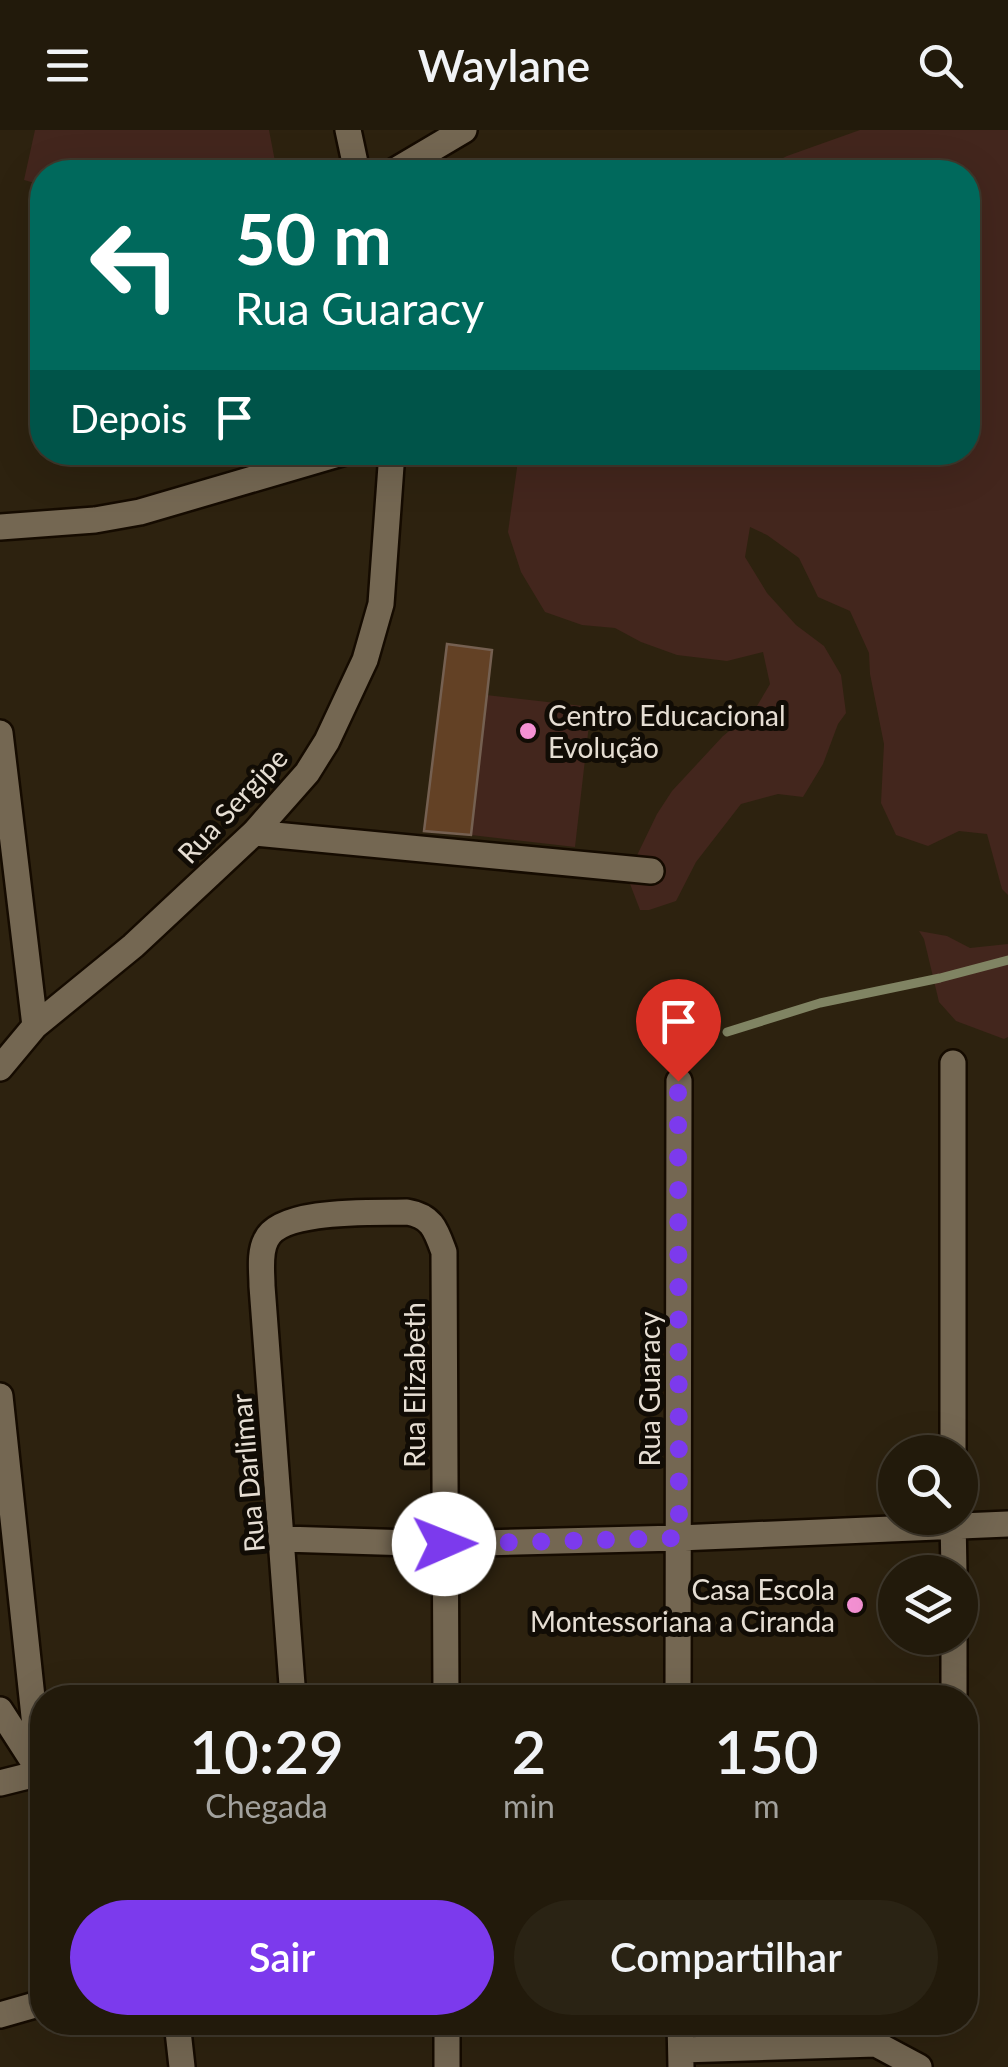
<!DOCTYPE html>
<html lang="pt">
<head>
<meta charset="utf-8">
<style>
  body { margin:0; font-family:Lato,sans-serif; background:#2a2314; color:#f1f3f6; height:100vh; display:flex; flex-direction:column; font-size:38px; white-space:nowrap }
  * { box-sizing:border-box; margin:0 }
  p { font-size:32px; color:#a2a19d }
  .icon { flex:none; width:55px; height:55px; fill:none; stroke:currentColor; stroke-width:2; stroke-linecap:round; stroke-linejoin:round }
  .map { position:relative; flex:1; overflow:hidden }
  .panel { position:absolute; left:30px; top:1555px; width:948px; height:350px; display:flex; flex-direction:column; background:#221a0b; border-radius:40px; box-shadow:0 10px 40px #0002,0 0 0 2px #3f382c }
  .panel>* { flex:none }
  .top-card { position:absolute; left:30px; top:30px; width:950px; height:305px; border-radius:40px; box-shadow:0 10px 40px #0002,0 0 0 2px #3f382c; background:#00695c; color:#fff; overflow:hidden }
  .controls { position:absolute; left:878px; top:1305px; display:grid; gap:20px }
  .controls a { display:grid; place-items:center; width:100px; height:100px; border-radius:50%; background:#221a0b; box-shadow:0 10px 40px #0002,0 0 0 2px #3f382c; font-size:50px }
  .pin { position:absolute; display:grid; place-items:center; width:85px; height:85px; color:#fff; margin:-102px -42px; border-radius:50% 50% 50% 0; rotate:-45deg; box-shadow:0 0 10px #0007 }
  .pin .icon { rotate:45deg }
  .me { position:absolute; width:110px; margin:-55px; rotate:89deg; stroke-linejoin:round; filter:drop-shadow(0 0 8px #0008) }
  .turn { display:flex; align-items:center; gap:35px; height:210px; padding:0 40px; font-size:45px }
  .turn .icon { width:130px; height:130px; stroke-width:2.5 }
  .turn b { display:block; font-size:70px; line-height:85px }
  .then { display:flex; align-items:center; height:95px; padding:0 40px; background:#0003; gap:20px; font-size:38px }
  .eta { display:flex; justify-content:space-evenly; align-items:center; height:170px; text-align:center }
  .eta b { font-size:60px; font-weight:600; line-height:70px }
  .button { display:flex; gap:20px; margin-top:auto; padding:20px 40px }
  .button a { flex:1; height:115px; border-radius:60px; background:#7c3aed; color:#fff; font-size:40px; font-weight:600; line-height:115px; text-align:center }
  .button a+a { background:#2a2314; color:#f1f3f6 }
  header { display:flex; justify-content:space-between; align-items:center; height:130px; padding:0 40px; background:#221a0b; font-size:45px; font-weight:600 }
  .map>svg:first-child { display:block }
</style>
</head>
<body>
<header><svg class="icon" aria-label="menu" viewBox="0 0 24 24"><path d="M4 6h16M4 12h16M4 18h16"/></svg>Waylane<svg class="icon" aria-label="search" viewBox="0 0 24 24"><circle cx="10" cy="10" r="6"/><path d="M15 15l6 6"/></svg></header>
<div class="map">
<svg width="1008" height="1937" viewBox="0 0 1008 1937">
  <rect width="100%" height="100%" fill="#2d220f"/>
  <path fill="#43261d" d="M35,0H269L277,42H42V55L24,50Z
    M860,0H1008V765L1002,759L987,704L959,701L928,716L896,705L881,673L884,614L870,544L869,523L850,481L818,467L799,428L767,405L750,397L745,427L767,463L796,495L824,516L841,545L846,583L838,594L823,634L803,667L778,664L741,674L696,732L676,771L649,780H640L627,746L657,684L672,661L723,606L754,581L770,554L763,522L727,531L677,525L641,512L615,498L582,495L545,482L521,442L508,402L517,338L514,323L968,322V42H755L787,26Z
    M486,565L591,577L575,717L471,705Z
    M919,801L947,806L970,818L1008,814V907L1004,909L956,891L939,872L924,809Z"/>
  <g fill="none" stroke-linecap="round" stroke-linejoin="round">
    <path stroke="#808463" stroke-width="9" d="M727,902L820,873L940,848L1008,830"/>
  </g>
  <path fill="#634125" stroke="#756051" stroke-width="2.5" d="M447,514L492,520L471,705L424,701Z"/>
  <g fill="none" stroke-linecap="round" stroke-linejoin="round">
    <defs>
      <path id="street" d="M348,0L357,42
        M393,42L464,0
        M0,397L95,390L140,382L345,322
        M0,603L35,896
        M254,703L651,741
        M953,933V1322
        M0,938L35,896L133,816L254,703L307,643L327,611L365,530L381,474L392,322
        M0,1266L40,1643
        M953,1388L954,1442
        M283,1409L444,1414L679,1408L1008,1394
        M954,1508V1568
        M293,1568L262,1156C262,1142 259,1123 266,1110C280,1078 375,1083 407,1082C432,1086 436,1100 444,1122L446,1568
        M678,1568L679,951
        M0,1580L38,1639
        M0,1653L40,1643
        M0,1885L42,1873
        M177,1892L182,1937
        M680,1892L681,1937
        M681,1920L876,1914L919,1937
        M447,1937V1892"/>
    </defs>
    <use href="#street" stroke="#150b00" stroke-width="30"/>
    <use href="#street" stroke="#746752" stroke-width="25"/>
  </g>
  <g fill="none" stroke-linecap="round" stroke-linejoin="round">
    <path stroke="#7c3aed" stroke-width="18" stroke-dasharray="0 32.4" d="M444,1414L679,1408L678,951"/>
  </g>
  <g fill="#f491d3" stroke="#110c05" stroke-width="4">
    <circle cx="528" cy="601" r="10"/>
    <circle cx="855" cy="1475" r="10"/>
  </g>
  <g text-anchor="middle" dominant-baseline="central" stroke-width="10" stroke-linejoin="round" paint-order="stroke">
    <g font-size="28" fill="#e6ded3" stroke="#110c05" text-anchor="start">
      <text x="548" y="585">Centro Educacional<tspan x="548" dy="32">Evolução</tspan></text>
      <text x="835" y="1459" text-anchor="end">Casa Escola<tspan x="835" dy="32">Montessoriana a Ciranda</tspan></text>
    </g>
    <g font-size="28" fill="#e6ded3" stroke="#110c05">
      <text transform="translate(232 675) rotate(-47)">Rua Sergipe</text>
      <text transform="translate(414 1255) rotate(-90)">Rua Elizabeth</text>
      <text transform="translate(649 1259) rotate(-90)">Rua Guaracy</text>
      <text transform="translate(247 1343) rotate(-95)">Rua Darlimar</text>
    </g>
  </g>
</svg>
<div class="controls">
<a><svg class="icon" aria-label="search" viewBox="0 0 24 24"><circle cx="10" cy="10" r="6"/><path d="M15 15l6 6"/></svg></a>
<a><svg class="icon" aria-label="layers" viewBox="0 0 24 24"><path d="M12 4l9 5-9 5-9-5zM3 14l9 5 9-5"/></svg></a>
</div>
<div class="pin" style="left:678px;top:951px;background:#d93025"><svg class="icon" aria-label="arrive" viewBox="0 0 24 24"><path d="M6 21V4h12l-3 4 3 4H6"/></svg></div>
<svg class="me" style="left:444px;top:1414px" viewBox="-20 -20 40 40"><circle r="19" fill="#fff"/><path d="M0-13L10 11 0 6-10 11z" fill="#7c3aed"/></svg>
<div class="top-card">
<div class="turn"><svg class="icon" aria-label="left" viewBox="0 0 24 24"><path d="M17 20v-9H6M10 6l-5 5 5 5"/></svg><div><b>50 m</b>Rua Guaracy</div></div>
<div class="then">Depois<svg class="icon" aria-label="arrive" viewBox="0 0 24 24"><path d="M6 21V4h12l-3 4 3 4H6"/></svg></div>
</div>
<section class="panel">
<div class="eta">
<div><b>10:29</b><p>Chegada</p></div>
<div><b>2</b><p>min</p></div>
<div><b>150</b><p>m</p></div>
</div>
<div class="button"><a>Sair</a><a>Compartilhar</a></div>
</section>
</div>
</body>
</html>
